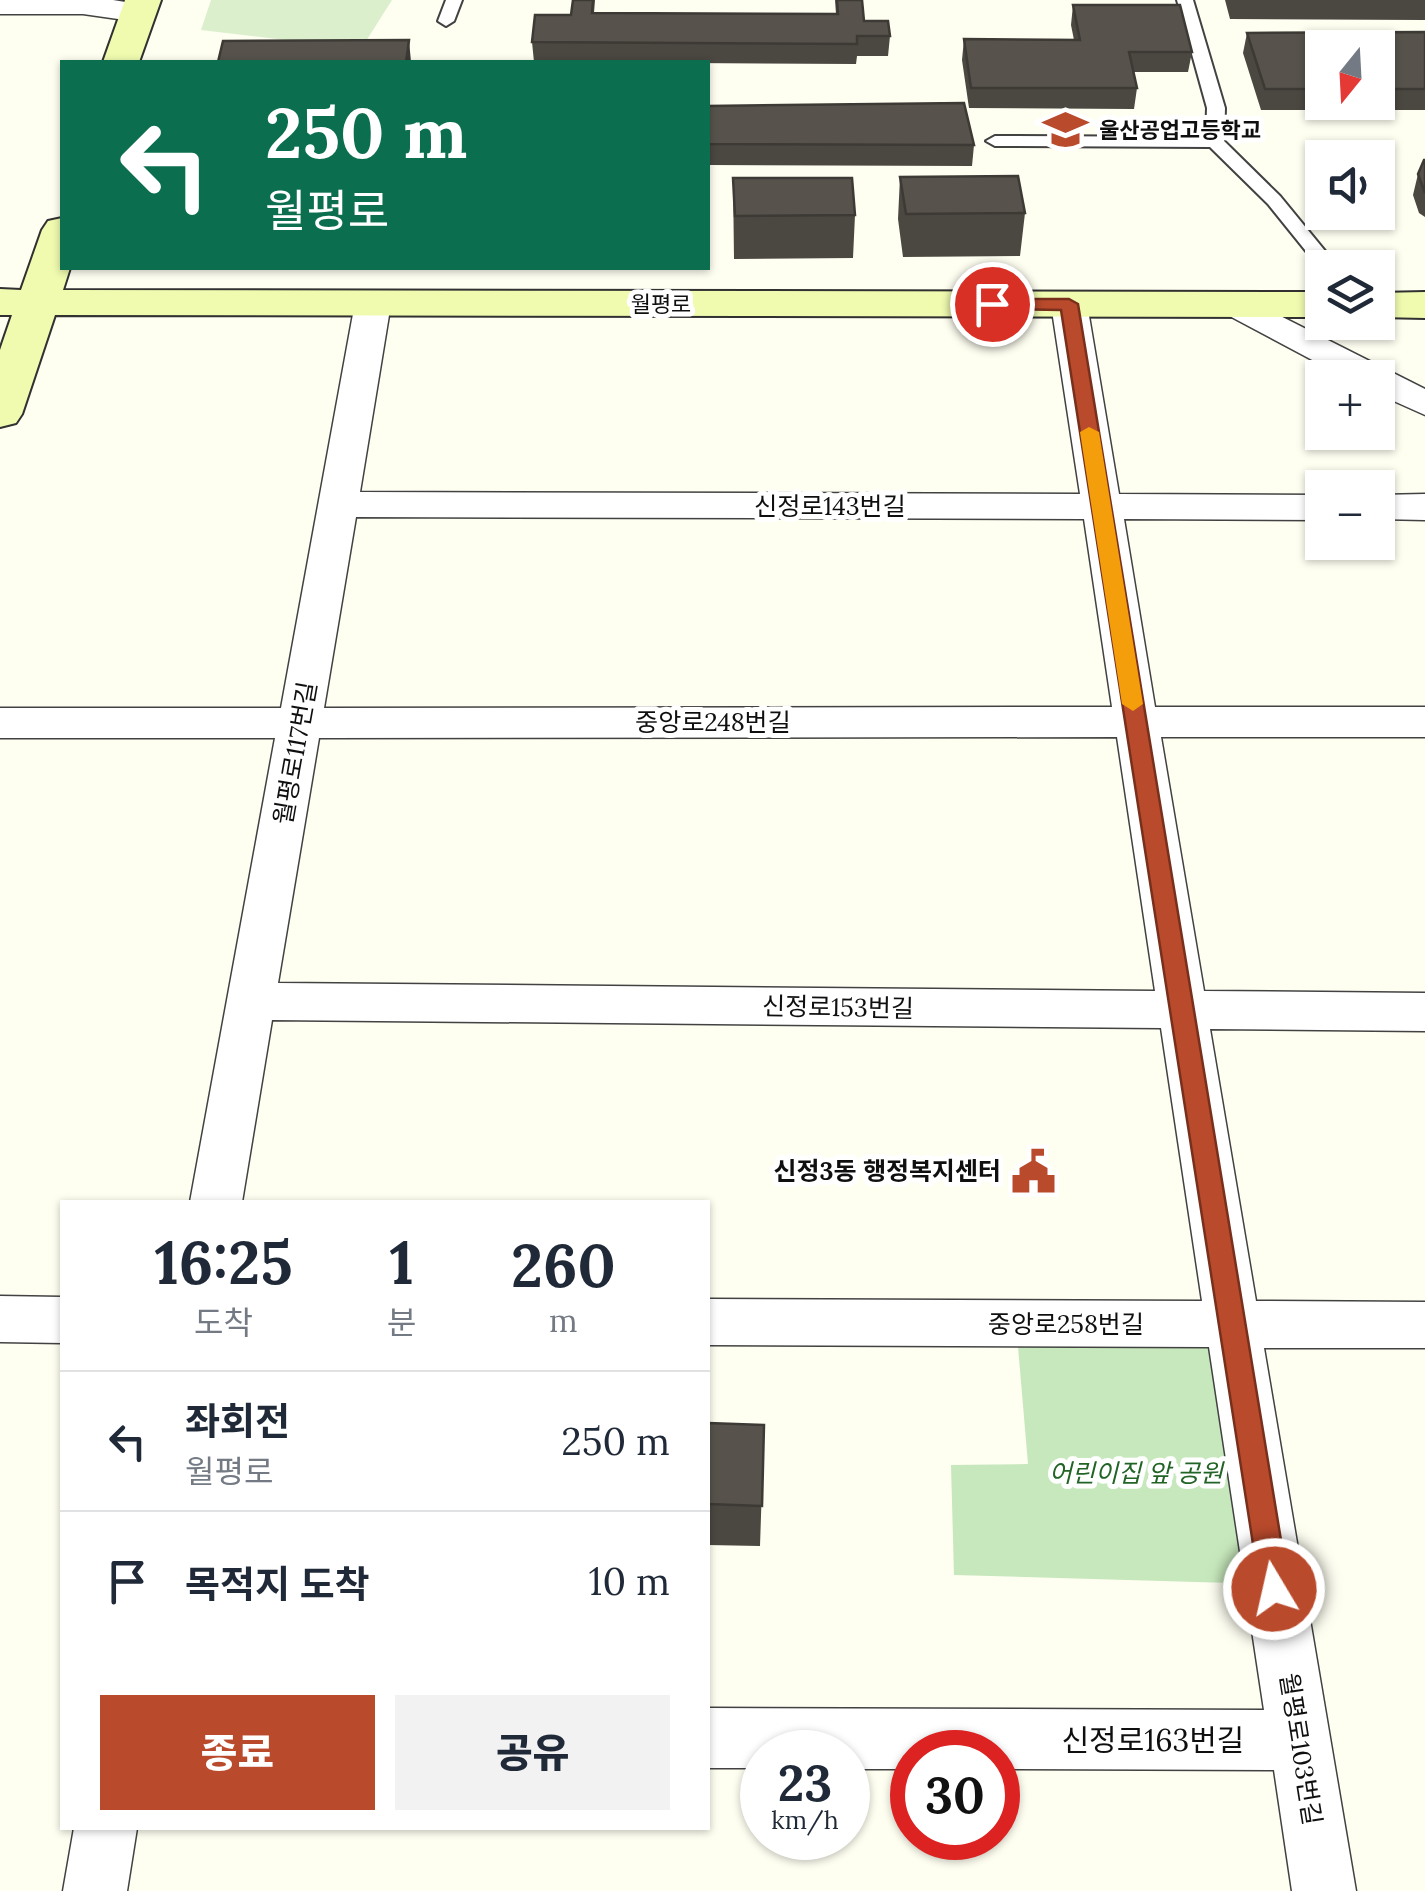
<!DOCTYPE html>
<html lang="ko">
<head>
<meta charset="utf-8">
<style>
  body { margin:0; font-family:Lora,"Noto Sans KR",serif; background:#f2f2f3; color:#1f2937; height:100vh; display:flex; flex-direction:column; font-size:38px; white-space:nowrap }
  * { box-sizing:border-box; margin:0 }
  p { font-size:32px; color:#747a83 }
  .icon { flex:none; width:55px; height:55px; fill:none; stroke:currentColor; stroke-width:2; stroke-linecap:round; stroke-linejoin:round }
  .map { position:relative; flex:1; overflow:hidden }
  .drawer { position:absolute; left:60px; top:1200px; width:650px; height:630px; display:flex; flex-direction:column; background:#fff; border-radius:0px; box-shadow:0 2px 8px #0004 }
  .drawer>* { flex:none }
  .top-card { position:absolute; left:60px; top:60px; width:650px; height:210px; border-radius:0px; box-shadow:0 2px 8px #0004; background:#0b6e4f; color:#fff; overflow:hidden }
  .needle { width:65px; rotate:198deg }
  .fabs { position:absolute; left:1305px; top:30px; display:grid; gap:20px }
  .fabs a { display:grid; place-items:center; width:90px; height:90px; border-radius:0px; background:#fff; box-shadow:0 2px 8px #0004; font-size:50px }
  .speed { position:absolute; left:740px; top:1730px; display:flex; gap:20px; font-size:50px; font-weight:700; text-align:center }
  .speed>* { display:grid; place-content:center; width:130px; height:130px; border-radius:50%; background:#fff; box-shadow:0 2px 8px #0004; line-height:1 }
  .speed small { font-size:25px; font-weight:400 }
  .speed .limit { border:15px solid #d22; background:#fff; color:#111 }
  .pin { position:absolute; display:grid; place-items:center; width:85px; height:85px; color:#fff; margin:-42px; border:5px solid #fff; border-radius:50%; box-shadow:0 2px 10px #0007 }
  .me { position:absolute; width:110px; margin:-55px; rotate:351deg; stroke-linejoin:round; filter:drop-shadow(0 0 8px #0008) }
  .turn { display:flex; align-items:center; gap:35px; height:210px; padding:0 40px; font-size:45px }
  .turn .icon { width:130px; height:130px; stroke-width:2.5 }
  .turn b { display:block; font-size:70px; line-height:85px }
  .eta { display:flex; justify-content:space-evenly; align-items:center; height:170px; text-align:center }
  .eta b { font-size:60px; font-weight:800; line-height:70px }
  .button { display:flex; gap:20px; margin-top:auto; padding:20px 40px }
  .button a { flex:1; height:115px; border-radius:0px; background:#b94a2c; color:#fff; font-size:40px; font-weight:800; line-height:115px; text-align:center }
  .button a+a { background:#f2f2f3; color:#1f2937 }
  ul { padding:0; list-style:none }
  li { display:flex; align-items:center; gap:30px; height:140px; padding:0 40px; border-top:2px solid #e0e1e3 }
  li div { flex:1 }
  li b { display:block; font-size:38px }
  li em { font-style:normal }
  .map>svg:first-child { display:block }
</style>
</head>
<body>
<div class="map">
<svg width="1425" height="1891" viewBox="0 0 1425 1891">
  <rect width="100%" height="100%" fill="#fefef1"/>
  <path fill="#c7e8bc" d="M1017,1335H1223L1265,1584L954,1575L951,1465L1028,1464Z"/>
  <path fill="#dbefcd" d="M211,0H392L361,49L201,30Z"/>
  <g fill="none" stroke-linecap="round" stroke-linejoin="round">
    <defs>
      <path id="service" d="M446,0H462L454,21L446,26L438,21Z
        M1177,0H1193L1225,108L1224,141L1280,196L1339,268H1322V271L1268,204L1210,147L995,146L986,141L995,136L1206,137L1207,108Z"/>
      <path id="minor" d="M0,0H113L150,6L154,13L150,20L139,22L83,14H0Z
        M373,292L386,295L391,303L360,492L1080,494L1051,304L1056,296L1069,293L1082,296L1087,304L1119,494L1322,495V520L1124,519L1155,707H1425V737H1161L1204,991L1425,993V1031L1210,1029L1256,1301L1425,1302V1348H1264L1356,1891H1292L1274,1770L998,1769V1752H912V1769H848V1752H762V1768H708V1708L1264,1710L1209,1347L708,1345V1299L1202,1301L1161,1028L272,1020L242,1202H190L275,738H0V708H281L355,303L360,295ZM356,517L1084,519L1112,707L324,708ZM1117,737L1155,991L278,983L319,738Z
        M1235,293L1425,389V415L1378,394V378H1346L1222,312L1217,304L1222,296Z
        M1425,494V520L1378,519V495Z
        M0,1296L62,1297V1343L0,1342Z
        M74,1828H137L127,1891H63Z"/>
      <path id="secondary" d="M125,0H161L139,62H103Z
        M62,218V268H70L63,290L1322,292V317L55,315L22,414L16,423L0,427V350L12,315H0V289L21,290L42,230L48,221Z
        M1425,292V318L1378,317V293Z"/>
    </defs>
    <use href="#service" stroke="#424242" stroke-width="4"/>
    <use href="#minor" stroke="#424242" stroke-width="3"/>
    <use href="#secondary" stroke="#313131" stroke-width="4"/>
    <use href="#service" fill="#fff" fill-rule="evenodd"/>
    <use href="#minor" fill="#fff" fill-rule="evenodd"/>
    <use href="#secondary" fill="#f0fbb0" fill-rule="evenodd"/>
  </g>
  <path fill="#4b4741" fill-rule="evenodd" d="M573,0H595L594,13L836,14L835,0H862L864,21L890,36L888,56H857L856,64L534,62L532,42L571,15Z
    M1225,0H1425V20L1230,19Z
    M1073,5L1192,52L1188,72H1134L1137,88L1134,109L969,108L962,60L964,39L1074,40L1071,25Z
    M1425,32V110H1261L1243,53L1247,33ZM1322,48H1378V102H1322Z
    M708,106L974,145L972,166L708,165Z
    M1425,160V217L1419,213L1413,195L1418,174Z
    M900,177L1025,213L1020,256L903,257L898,219Z
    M733,178L855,215L853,258L734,259Z
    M708,1423L764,1425L760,1546L708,1545Z"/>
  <path fill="#3d3a35" d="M409,40L411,62H406Z"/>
  <path fill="#57534c" stroke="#3d3a35" stroke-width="2.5" d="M573,0H593L592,13L838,14L837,0H862L864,21H888L890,36H857V44L532,42L535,15H571Z
    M1073,5H1180L1192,52H1129L1137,88H971L964,39L1080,40Z
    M1425,32V89H1378V48H1322V89H1265L1247,33Z
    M409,40L406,62H201H218L223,41Z
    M964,103L974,145L708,144V106Z
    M1424,160H1425V193L1418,174Z
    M1018,176L1025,213L906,214L900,177Z
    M733,178H852L855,215L735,216Z
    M708,1423L764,1425L762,1506L708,1504Z"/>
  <path fill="#b94a2c" stroke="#78301d" stroke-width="2.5" d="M1069,299L1078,304L1289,1589L1284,1598L1274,1602L1265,1598L1260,1589L1061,310L992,309L983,304L992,299Z"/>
  <path fill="#f59e0b" d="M1089,427L1099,432L1143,704L1133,711L1122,704L1080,432Z"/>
  <defs>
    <symbol id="school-bare" viewBox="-9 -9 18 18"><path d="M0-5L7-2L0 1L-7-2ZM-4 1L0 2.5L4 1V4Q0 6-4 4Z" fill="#b94a2c" stroke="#fff" stroke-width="2.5" paint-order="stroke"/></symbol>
    <symbol id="civic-bare" viewBox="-9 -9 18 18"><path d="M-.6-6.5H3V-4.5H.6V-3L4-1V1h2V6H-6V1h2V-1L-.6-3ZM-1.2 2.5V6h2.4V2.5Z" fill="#b94a2c" stroke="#fff" stroke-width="2.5" paint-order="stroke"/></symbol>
  </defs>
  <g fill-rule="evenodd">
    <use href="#school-bare" x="1034" y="98" width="63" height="63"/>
    <use href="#civic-bare" x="1002" y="1140" width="63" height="63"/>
  </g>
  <g text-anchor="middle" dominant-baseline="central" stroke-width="10" stroke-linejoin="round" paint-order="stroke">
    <g font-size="22" font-weight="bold" fill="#0f0f0f" stroke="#fff" text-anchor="start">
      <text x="1099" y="130">울산공업고등학교</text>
    </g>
    <g font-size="22" fill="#0f0f0f" stroke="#fff">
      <text x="661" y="304">월평로</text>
    </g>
    <g font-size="25" fill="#0f0f0f" stroke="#fff">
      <text x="830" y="506">신정로143번길</text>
      <text x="713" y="722">중앙로248번길</text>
      <text transform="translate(295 753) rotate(-80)">월평로117번길</text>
      <text transform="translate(838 1007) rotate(1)">신정로153번길</text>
      <text x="1066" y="1324">중앙로258번길</text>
      <text transform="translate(1301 1749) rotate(81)">월평로103번길</text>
    </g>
    <g font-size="25" font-weight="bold" fill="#0f0f0f" stroke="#fff" text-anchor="end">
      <text x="1001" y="1171">신정3동 행정복지센터</text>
    </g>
    <g font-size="25" font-style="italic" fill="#216425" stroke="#fff">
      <text x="1136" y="1473">어린이집 앞 공원</text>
    </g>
    <g font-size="30" fill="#0f0f0f" stroke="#fff">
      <text x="1153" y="1740">신정로163번길</text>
    </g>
  </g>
</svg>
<div class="fabs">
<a><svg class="needle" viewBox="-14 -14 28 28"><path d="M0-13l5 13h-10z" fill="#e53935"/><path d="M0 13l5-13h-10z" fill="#747a83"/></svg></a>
<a><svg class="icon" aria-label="sound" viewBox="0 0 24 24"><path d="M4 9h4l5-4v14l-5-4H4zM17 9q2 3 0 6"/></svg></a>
<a><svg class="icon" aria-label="layers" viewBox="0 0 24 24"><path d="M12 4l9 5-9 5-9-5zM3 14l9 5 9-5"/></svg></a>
<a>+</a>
<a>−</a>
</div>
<div class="speed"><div>23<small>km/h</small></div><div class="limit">30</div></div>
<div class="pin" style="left:992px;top:304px;background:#d93025"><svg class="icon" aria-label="arrive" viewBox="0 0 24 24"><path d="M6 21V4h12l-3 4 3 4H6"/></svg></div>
<svg class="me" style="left:1274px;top:1589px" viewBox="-20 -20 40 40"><circle r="17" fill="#b94a2c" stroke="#fff" stroke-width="3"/><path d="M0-11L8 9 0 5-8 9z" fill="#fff"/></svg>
<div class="top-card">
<div class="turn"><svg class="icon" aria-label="left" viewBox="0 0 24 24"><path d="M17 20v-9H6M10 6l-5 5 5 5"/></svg><div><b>250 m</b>월평로</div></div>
</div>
<section class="drawer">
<div class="eta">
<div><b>16:25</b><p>도착</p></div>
<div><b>1</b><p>분</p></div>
<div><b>260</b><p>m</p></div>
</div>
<ul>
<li><svg class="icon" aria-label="left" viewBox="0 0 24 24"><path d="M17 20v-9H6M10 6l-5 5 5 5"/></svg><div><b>좌회전</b><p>월평로</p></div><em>250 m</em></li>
<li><svg class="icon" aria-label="arrive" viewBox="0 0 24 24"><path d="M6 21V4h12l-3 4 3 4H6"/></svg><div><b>목적지 도착</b></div><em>10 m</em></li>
</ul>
<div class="button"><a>종료</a><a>공유</a></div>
</section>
</div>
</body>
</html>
